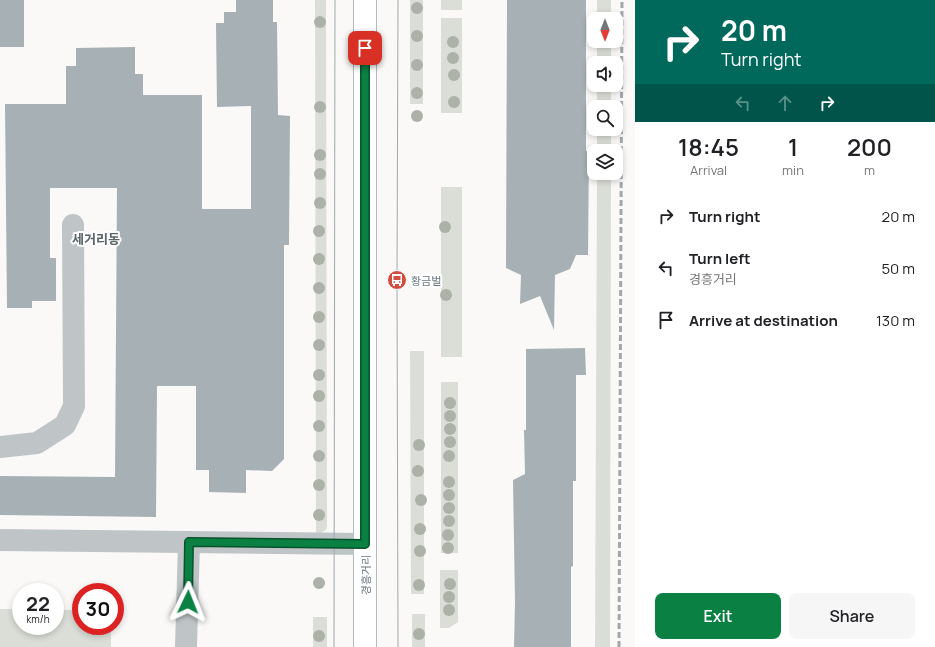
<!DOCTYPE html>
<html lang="en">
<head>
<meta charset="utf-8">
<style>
  body { margin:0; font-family:Manrope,"Noto Sans KR",sans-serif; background:#f6f6f6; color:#202124; height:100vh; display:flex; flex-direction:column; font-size:15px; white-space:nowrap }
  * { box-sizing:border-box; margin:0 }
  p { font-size:13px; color:#757577 }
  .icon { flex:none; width:22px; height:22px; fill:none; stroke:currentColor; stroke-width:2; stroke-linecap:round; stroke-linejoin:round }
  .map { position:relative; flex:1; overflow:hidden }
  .drawer { display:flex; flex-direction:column; background:#fff; width:300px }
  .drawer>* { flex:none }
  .top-card { background:#00695c; color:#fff; overflow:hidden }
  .needle { width:26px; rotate:180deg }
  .controls { position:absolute; left:587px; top:12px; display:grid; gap:8px }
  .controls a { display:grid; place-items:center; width:36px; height:36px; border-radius:8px; background:#fff; box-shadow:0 2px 6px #0003; font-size:20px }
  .speed { position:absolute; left:12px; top:583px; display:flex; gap:8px; font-size:20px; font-weight:700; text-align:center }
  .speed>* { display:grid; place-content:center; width:52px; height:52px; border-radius:50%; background:#fff; box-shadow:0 2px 6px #0003; line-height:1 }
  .speed small { font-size:10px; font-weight:400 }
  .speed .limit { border:6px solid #d22; background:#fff; color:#111 }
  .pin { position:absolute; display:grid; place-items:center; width:34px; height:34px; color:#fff; margin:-17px; border-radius:8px; box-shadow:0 2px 6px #0006 }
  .me { position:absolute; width:44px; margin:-22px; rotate:2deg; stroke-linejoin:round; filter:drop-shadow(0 0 3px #0008) }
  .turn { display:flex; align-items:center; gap:14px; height:84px; padding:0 20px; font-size:18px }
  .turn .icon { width:52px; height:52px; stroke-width:2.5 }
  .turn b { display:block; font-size:28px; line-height:34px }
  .lanes { display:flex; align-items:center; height:38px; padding:0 20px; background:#0003; justify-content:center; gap:20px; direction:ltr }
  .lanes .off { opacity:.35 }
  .eta { display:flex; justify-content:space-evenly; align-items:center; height:68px; text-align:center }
  .eta b { font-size:24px; font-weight:600; line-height:28px }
  .primary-button { display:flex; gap:8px; margin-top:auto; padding:8px 20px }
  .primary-button a { flex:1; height:46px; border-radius:8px; background:#0b8043; color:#fff; font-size:16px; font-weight:600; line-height:46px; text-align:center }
  .primary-button a+a { background:#f6f6f6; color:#202124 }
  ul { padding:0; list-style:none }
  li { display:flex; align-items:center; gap:12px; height:52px; padding:0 20px }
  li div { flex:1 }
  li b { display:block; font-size:15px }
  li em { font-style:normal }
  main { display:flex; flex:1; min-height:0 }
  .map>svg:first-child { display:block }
</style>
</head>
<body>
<main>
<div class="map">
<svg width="635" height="647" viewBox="0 0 635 647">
  <rect width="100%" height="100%" fill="#faf9f8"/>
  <path fill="#dbded7" d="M315,0H326L327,529L321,533L316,534Z
    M410,0H423V104H410Z
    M441,0H462V10H441Z
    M597,0H611V19H597Z
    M441,18H462V113H441Z
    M597,41H611V63H597Z
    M597,85H611V107H597Z
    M597,129H611V151H597Z
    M597,173H611L610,647H595Z
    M441,187H462V357H441Z
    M410,351H424V594H411Z
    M441,382H458V553H441Z
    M440,570H458V622L449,628H440Z
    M0,609H21V626H55V610H81V626H111V647H0Z
    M412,614H425V647H412Z
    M313,617H327V647H313Z"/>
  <path fill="#a7b0b4" d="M0,0H24V47H0Z
    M236,0H273V22H277L278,115L290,116L289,245H284V459L272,471L246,470V493L209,492V470H196V386H157L156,517L0,515V476L115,477L117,188H50V258H56V301H32V308H7L5,104H66V66H76V48L135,47V74H143V95H202V209H251V106L217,107L216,23H224V12H236Z
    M507,0H586V151H589L588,255H576L570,269L555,275L554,330L540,296L520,304L521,275L506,268Z
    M585,348L586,375H576V481H573V566L571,567V647H514L515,602L513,480L525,474L524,430H526V349Z"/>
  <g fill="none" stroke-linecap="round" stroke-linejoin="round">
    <defs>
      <path id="primary" d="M365,0V647"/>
    </defs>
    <use href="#primary" stroke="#b3b9bc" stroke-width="24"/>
    <path stroke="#bfc5c7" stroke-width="22" d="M0,447L37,443L65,425L74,406L73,225
      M186,647L189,542"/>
    <path stroke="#bfc5c7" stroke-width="22" d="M0,540L365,544"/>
    <use href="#primary" stroke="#fff" stroke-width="22"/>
    <path stroke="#a0a8ac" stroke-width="1" d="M334,647L335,0
      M398,647L397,280L398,0"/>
    <path stroke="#a0a8ac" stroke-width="3" stroke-dasharray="6 3" stroke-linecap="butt" d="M619,647L622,0"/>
  </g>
  <g fill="#acb2a8">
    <circle cx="417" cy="8" r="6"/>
    <circle cx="320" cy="22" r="6"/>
    <circle cx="417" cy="36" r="6"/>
    <circle cx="453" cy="42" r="6"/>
    <circle cx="453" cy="58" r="6"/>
    <circle cx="417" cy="65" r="6"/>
    <circle cx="454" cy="75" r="6"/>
    <circle cx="417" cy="93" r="6"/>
    <circle cx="454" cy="102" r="6"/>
    <circle cx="320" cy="107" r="6"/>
    <circle cx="417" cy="116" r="6"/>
    <circle cx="320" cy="155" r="6"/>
    <circle cx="320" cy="174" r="6"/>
    <circle cx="320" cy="203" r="6"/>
    <circle cx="445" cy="227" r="6"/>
    <circle cx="319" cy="231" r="6"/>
    <circle cx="319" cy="259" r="6"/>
    <circle cx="319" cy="288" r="6"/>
    <circle cx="446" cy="295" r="6"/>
    <circle cx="319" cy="317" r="6"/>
    <circle cx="319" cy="345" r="6"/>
    <circle cx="319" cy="375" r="6"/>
    <circle cx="319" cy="396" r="6"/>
    <circle cx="450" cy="403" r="6"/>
    <circle cx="450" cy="416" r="6"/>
    <circle cx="319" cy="426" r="6"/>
    <circle cx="450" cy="429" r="6"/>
    <circle cx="450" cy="442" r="6"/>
    <circle cx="419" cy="445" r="6"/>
    <circle cx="319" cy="456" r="6"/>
    <circle cx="449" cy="456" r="6"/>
    <circle cx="418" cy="471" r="6"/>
    <circle cx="449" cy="482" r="6"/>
    <circle cx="319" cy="485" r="6"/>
    <circle cx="449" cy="495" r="6"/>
    <circle cx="421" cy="500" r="6"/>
    <circle cx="449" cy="508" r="6"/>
    <circle cx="319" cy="515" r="6"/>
    <circle cx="449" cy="521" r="6"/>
    <circle cx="420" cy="529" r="6"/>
    <circle cx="448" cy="535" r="6"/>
    <circle cx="448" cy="548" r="6"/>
    <circle cx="420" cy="551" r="6"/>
    <circle cx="319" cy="583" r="6"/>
    <circle cx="450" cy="584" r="6"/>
    <circle cx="419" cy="585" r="6"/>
    <circle cx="449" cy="597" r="6"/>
    <circle cx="449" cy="610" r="6"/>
    <circle cx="419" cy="634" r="6"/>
    <circle cx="319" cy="636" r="6"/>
  </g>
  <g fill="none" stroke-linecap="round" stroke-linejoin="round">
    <defs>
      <path id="route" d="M188,602L189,542L365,544V48"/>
    </defs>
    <use href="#route" stroke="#07532c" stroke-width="10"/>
    <use href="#route" stroke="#0b8043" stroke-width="7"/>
  </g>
  <defs>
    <symbol id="bus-disc" viewBox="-11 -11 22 22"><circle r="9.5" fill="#d24d3f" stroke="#fff"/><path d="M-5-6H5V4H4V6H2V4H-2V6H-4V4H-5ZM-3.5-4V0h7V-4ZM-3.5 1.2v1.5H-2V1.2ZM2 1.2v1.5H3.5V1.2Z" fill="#fff"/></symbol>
  </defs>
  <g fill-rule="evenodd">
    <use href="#bus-disc" x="386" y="269" width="22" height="22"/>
  </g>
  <g text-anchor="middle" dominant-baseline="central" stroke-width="4" stroke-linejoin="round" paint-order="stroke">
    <g font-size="11" fill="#677980" stroke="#fff" text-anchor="start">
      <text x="411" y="280">황금벌</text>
    </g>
    <g font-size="11" fill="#677980" stroke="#fff">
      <text transform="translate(365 575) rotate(-90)">경흥거리</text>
    </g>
    <g font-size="13" font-weight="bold" fill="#59666b" stroke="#fff">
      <text x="96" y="239">세거리동</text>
    </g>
  </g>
</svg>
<div class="controls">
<a><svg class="needle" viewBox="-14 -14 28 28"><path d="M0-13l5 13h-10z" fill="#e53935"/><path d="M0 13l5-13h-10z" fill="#757577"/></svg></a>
<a><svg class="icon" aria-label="sound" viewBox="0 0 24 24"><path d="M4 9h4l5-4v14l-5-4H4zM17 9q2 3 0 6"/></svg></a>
<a><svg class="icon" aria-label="search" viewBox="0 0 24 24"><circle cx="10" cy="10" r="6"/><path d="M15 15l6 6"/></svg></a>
<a><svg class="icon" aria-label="layers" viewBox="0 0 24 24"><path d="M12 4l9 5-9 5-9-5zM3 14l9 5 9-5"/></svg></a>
</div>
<div class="speed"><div>22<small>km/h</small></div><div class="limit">30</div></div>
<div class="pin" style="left:365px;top:48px;background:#d93025"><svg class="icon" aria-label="arrive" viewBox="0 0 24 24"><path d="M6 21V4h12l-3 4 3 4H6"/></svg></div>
<svg class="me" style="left:188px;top:602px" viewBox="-20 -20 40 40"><path d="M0-17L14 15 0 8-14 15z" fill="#0b8043" stroke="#fff" stroke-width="4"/></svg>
</div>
<section class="drawer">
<div class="top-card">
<div class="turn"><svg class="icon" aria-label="right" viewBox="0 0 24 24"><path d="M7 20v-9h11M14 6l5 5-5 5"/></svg><div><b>20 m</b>Turn right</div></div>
<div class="lanes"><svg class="icon off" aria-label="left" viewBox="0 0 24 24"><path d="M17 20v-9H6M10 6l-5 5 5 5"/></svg><svg class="icon off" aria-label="ahead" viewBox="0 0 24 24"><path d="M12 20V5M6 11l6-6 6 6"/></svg><svg class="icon" aria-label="right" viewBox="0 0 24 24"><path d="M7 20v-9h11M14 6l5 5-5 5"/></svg></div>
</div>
<div class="eta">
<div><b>18:45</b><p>Arrival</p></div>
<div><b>1</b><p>min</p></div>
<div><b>200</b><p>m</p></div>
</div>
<ul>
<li><svg class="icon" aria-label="right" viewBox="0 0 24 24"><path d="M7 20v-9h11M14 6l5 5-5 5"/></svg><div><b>Turn right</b></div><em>20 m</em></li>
<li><svg class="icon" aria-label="left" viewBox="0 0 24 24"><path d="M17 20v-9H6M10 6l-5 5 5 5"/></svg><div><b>Turn left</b><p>경흥거리</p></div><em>50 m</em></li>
<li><svg class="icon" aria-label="arrive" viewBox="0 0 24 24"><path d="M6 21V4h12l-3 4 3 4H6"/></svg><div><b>Arrive at destination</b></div><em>130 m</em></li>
</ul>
<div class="primary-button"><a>Exit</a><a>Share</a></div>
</section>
</main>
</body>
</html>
